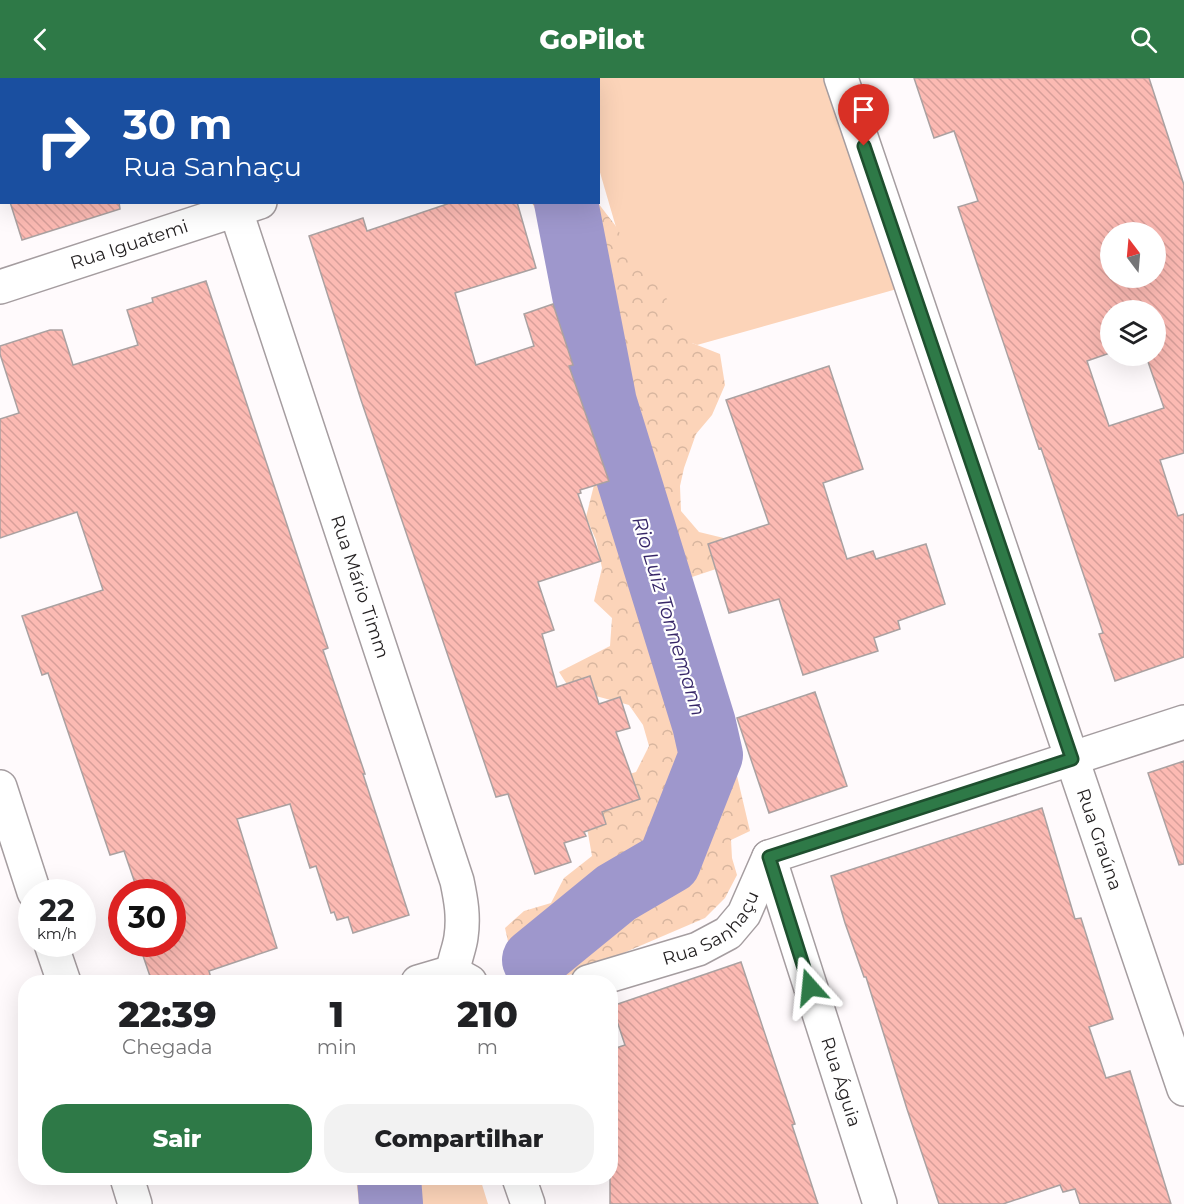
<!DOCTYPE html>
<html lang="pt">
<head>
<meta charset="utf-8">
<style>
  body { margin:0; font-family:Montserrat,sans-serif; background:#f2f2f2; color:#202124; height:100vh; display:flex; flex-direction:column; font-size:22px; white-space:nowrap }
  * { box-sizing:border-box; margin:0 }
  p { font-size:20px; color:#757577 }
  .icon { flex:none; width:33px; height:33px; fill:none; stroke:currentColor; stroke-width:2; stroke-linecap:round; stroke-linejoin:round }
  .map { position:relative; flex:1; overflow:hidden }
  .details { position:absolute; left:18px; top:897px; width:600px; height:210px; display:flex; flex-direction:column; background:#fff; border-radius:24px; box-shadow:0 6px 24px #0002 }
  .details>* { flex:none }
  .top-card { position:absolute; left:0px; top:0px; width:600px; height:126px; box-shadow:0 6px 24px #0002; background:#1a4fa0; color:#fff; overflow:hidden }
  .needle { width:39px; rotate:344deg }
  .buttons { position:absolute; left:1100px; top:144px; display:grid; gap:12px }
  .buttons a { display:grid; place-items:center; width:66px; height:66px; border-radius:50%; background:#fff; box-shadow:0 6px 24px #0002; font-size:30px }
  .speed { position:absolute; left:18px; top:801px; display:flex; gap:12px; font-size:30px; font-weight:700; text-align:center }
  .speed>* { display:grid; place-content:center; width:78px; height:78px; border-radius:50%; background:#fff; box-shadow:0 6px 24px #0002; line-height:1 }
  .speed small { font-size:15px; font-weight:400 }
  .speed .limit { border:9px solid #d22; background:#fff; color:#111 }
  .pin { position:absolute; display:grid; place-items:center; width:51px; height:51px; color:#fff; margin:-62px -26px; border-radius:50% 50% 50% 0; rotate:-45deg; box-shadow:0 0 6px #0007 }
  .pin .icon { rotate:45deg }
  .me { position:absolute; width:66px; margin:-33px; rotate:342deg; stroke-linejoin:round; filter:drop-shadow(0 0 4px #0008) }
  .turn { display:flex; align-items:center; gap:21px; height:126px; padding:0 24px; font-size:27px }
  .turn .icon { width:78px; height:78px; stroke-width:2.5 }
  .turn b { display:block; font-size:42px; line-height:51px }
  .eta { display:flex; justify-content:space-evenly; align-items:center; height:102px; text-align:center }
  .eta b { font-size:36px; font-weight:800; line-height:42px }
  .primary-button { display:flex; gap:12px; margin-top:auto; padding:12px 24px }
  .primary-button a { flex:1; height:69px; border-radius:24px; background:#2e7947; color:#fff; font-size:24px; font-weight:800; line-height:69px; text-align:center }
  .primary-button a+a { background:#f2f2f2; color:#202124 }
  header { display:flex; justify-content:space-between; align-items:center; height:78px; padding:0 24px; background:#2e7947; color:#fff; font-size:27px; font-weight:800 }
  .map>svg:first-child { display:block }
</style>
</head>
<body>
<header><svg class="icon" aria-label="back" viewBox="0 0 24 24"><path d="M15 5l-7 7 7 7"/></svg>GoPilot<svg class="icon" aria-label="search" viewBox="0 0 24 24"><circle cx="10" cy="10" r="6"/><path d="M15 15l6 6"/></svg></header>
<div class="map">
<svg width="1184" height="1126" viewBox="0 0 1184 1126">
  <defs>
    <pattern id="forest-crowns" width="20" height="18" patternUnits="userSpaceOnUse" patternTransform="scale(1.5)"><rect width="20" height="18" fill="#fcd4b9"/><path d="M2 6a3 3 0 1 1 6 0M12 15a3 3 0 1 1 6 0" fill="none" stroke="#d8b69f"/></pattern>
    <pattern id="building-back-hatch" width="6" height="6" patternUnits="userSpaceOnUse" patternTransform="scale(1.5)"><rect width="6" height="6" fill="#fcbab3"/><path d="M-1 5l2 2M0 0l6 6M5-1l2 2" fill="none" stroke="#d89f9a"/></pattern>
  </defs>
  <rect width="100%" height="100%" fill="#fffafc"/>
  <path fill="#fcd4b9" d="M572,0H823L897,211L697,267L692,265L653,276L599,91L598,2Z
    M356,1100H480L488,1126H359Z"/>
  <path fill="url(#forest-crowns)" fill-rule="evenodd" d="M532,125H561L567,144L566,125H598L615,147L632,176L667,221L676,248L692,265L720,276L725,307L712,337L696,356L684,390L680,408L681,433L699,454L740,464L734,485L689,500L698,548L734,636L729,652L733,681L750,753L731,762L732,780L737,797L725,820L705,840L579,894L544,904H535L524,900L569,873L602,833L626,823L657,815L692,771L699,727L719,690L722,655L683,591L685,619L697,641L702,669L675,735L673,758L649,782L574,830L547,860L515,886L510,872L505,850L524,833L551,825L564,800L592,778L584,733L594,707L636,694L649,668L643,647L629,627L570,611L559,594L610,568L612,540L594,523L602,490L596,462L586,439L596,399L554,234L565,207L552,162ZM595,287L616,338L641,405L655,466L678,530L681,555L682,586L670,552L659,528L606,343Z"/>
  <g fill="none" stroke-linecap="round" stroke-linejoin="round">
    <path stroke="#9e97cc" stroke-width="64" d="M534,0V2
      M534,882L616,815L669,784L711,677L704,646L605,325L566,124
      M389,1100L391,1126"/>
  </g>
  <path fill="url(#building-back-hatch)" stroke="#aaa1a1" stroke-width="1.5" fill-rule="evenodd" d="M914,0H1149L1184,107V375L1160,382L1178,438L1184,436V579L1115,603L1099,556L1103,555L1086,504L1041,370L1039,371L958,129L978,123L954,53L934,60ZM1110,154H1155V200H1110ZM1110,232H1155V278H1146L1164,330L1109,348L1087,283L1110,275Z
    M10,124H119L120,131L22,162Z
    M453,124H517L536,190L455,215L476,287L534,268L524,236L553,226L573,287L569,288L609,403L580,412L581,415L578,416L601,483L538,504L554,552L542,556L557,609L590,598L599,626L620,619L630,650L616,654L640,721L602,734L606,746L584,754L586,758L564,765L571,784L535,796L508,716L496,719L361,322L309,158L363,140L367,153Z
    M206,203L328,570L323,572L365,696H363L409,837L353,855L348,839L337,842L334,834L331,835L316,788L310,790L290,726L237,741L277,870L209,893L212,904H152L139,866H172V814H138L124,773L110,777L48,595L42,597L22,538L103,512L77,434L0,460V341L19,335L0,276V268L50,252H62L73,287L138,267L127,232L153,224L152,220Z
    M829,288L863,391L823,405L847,481L873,473L876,481L926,466L945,526L898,543L900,551L874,560L878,573L803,597L779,521L729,535L708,466L769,446L726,322Z
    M815,614L847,708L769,735L737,640Z
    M1184,683V786L1179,787L1148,695Z
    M1042,730L1075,841L1081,840L1113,941L1089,949L1106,1000L1130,993L1171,1126H1080L1075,1111L1063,1114L1060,1107L1003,1126H939L907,1031L866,899H864L845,845L831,798Z
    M741,884L795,1046L792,1047L818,1126H610V972L625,967L612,928Z"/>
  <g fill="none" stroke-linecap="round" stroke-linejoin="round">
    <defs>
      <g id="minor">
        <path d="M192,0L193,2"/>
        <path id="s1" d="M841,0L1184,1011"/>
        <path id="s2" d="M233,124L457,803C461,822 464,839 461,859C459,875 450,888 455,904"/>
        <path id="s3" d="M0,209L260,124"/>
        <path d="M0,709L34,814"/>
        <path id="s4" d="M769,779L880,1126"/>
        <path d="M51,866L64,904"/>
        <path d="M418,904L452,894L470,904"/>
        <path id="s5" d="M588,904L698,871L728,855L744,836L769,779L1184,644"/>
        <path d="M127,1100L135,1126"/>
        <path d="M519,1100L528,1126"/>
      </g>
    </defs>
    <use href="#minor" stroke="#a59da0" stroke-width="36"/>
    <use href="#minor" stroke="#fff" stroke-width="33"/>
  </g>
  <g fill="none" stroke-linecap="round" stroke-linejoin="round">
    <defs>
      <path id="route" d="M810,909L769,779L1072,681L864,68"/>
    </defs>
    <use href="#route" stroke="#1e4f2e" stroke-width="15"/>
    <use href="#route" stroke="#2e7947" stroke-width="10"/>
  </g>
  <g text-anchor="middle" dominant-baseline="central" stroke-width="4.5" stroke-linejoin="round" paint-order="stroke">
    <g font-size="18" fill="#221f20" stroke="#fff">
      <text stroke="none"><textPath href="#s3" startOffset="136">Rua Iguatemi</textPath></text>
      <text stroke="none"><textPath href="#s2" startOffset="405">Rua Mário Timm</textPath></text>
      <text stroke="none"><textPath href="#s1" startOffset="804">Rua Graúna</textPath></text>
      <text stroke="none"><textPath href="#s5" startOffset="138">Rua Sanhaçu</textPath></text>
      <text stroke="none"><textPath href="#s4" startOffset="236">Rua Águia</textPath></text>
    </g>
    <g font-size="20" font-style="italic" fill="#372768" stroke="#fff">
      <text transform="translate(669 538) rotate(73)">Rio Luiz Tonnemann</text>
    </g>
  </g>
</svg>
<div class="buttons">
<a><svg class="needle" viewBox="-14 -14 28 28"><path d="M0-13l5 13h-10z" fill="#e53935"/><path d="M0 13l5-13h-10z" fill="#757577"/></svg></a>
<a><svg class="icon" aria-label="layers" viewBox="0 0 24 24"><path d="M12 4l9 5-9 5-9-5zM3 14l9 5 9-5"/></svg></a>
</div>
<div class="speed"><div>22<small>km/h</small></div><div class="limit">30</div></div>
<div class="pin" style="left:864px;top:68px;background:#d93025"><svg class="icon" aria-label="arrive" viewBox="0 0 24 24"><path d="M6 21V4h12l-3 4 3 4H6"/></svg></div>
<svg class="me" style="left:810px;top:909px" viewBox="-20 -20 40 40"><path d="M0-17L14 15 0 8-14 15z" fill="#2e7947" stroke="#fff" stroke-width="4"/></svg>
<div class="top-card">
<div class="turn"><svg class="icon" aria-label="right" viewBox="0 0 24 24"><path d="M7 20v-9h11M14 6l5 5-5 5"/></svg><div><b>30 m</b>Rua Sanhaçu</div></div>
</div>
<section class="details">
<div class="eta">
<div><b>22:39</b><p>Chegada</p></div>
<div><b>1</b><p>min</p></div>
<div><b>210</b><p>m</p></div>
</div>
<div class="primary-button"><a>Sair</a><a>Compartilhar</a></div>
</section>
</div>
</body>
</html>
